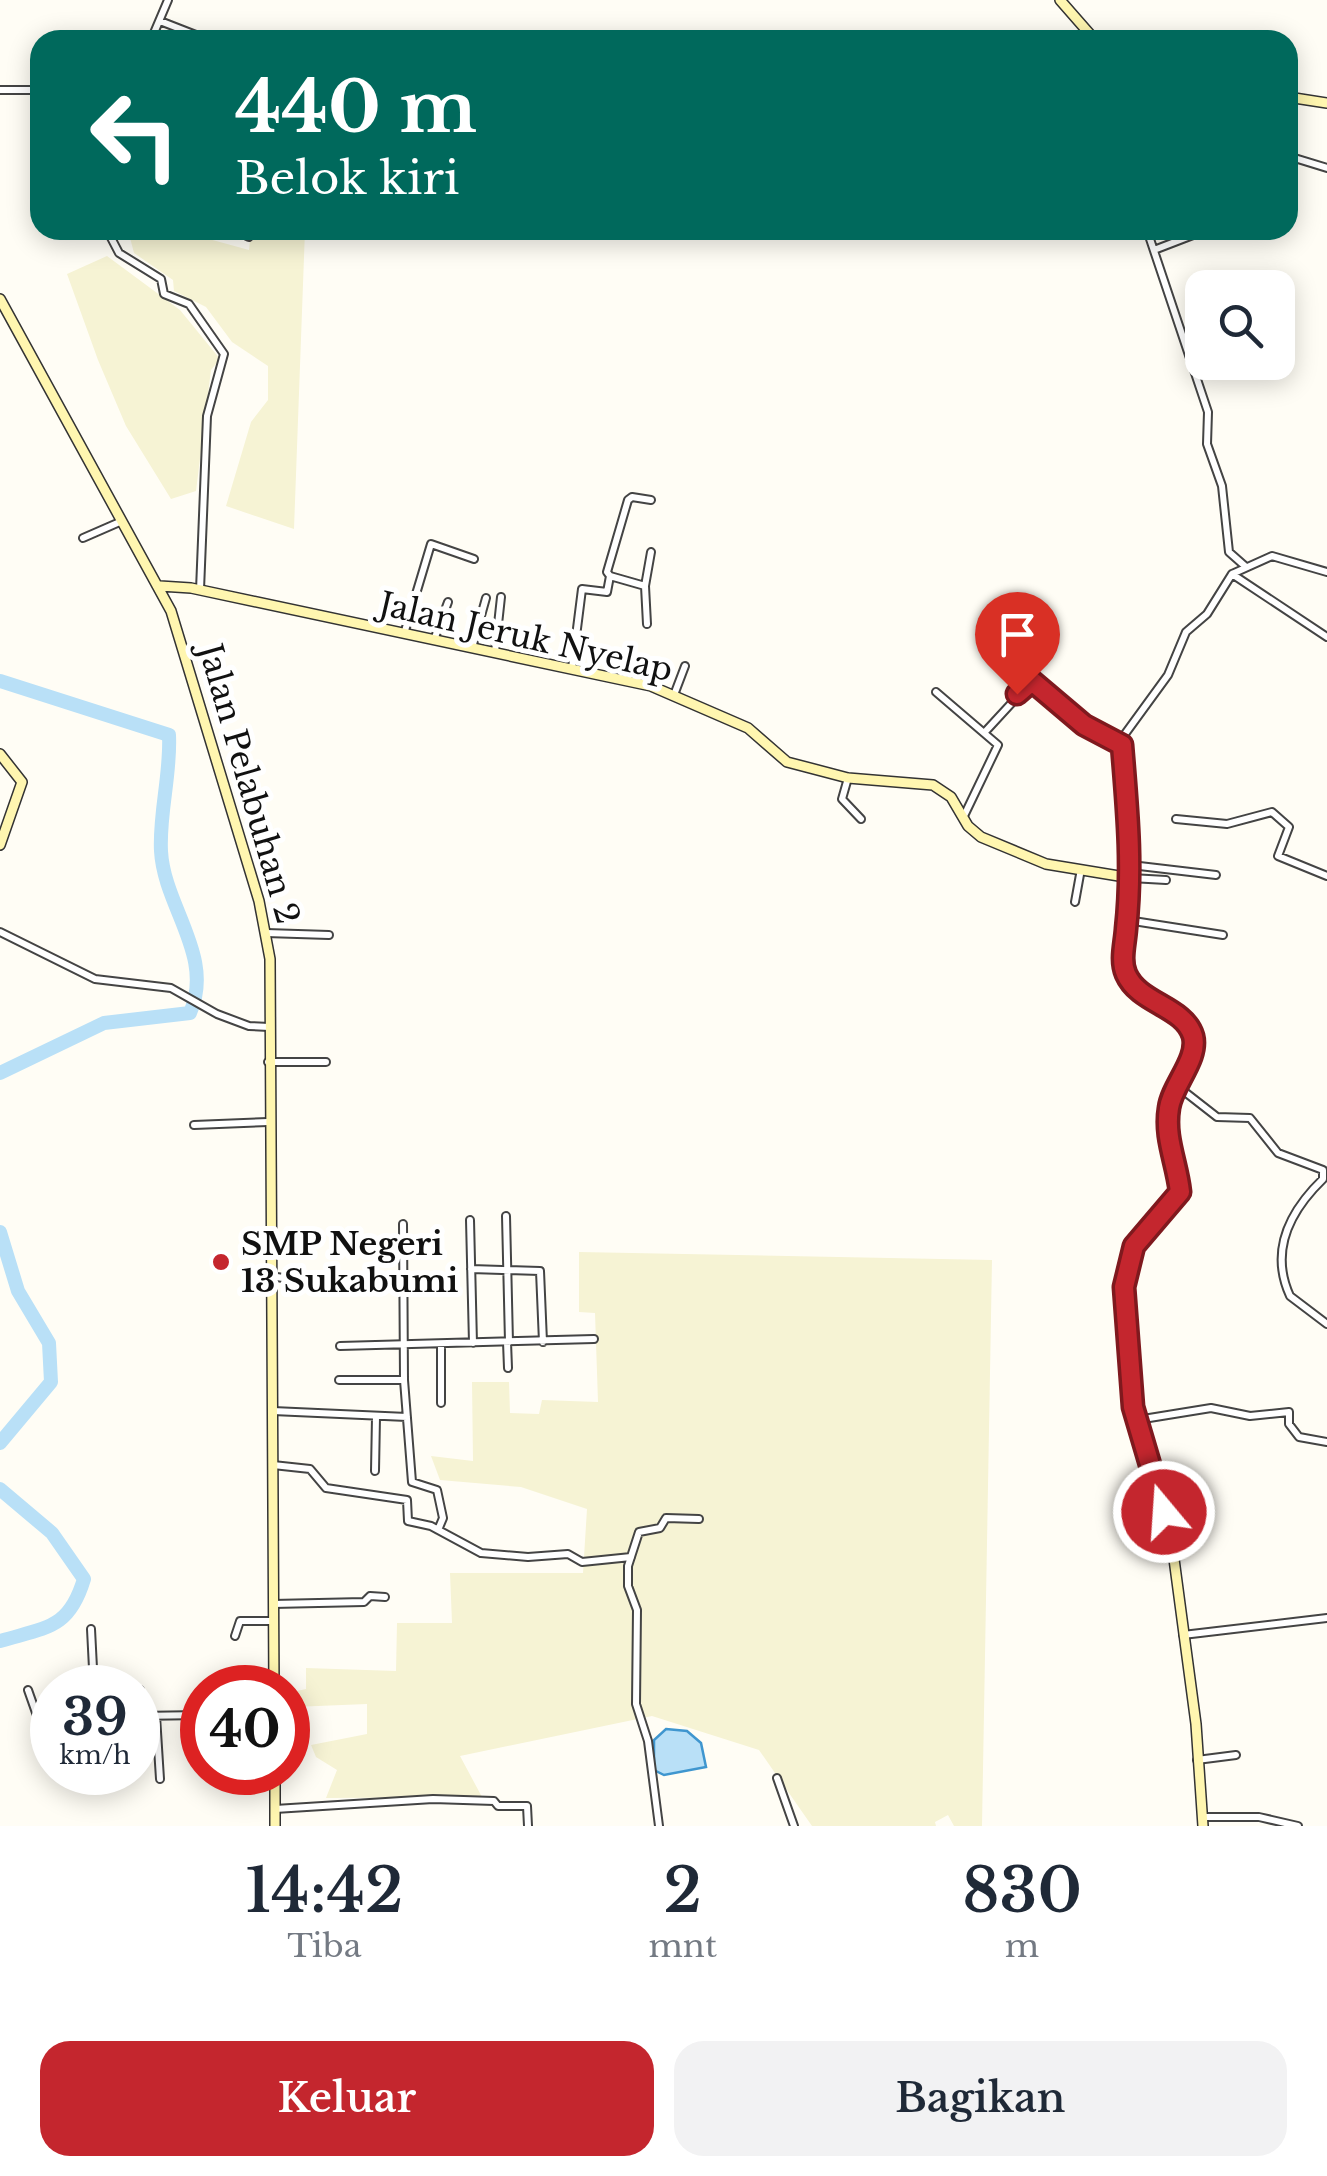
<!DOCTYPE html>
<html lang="id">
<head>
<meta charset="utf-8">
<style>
  body { margin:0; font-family:"Libre Baskerville",serif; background:#f2f2f3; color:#1f2937; height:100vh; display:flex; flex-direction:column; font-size:38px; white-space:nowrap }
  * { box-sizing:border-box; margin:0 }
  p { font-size:32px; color:#747a83 }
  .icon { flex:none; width:55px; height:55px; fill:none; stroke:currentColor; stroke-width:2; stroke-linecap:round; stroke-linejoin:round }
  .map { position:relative; height:1826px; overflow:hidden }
  .panel { display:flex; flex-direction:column; background:#fff; flex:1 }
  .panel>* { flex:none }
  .banner { position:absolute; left:30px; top:30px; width:1268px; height:210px; border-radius:30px; box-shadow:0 5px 25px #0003; background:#00695c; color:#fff; overflow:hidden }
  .tools { position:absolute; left:1185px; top:270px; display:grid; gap:20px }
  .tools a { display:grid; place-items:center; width:110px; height:110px; border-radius:20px; background:#fff; box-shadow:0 5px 25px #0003; font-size:50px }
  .speed { position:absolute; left:30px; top:1665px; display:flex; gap:20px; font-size:50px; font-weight:700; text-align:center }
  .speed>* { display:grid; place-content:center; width:130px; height:130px; border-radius:50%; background:#fff; box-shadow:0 5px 25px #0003; line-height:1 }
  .speed small { font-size:25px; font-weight:400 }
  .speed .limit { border:15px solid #d22; background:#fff; color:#111 }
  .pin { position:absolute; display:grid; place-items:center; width:85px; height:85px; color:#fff; margin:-102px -42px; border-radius:50% 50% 50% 0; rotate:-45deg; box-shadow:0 0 10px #0007 }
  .pin .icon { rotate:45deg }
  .me { position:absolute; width:110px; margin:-55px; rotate:342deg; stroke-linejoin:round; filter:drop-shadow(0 0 8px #0008) }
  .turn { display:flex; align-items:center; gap:35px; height:210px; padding:0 40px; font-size:45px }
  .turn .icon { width:130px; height:130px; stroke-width:2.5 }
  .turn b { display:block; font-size:70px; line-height:85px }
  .eta { display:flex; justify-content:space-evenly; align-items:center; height:170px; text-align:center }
  .eta b { font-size:60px; font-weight:600; line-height:70px }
  .cta { display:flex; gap:20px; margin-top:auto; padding:20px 40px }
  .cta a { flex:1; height:115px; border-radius:30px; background:#c4262e; color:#fff; font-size:40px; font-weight:600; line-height:115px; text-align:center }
  .cta a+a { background:#f2f2f3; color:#1f2937 }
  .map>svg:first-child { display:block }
</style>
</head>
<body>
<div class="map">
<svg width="1327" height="1826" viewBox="0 0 1327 1826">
  <rect width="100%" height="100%" fill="#fffdf5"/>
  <path fill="#f6f3d4" d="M128,230H176L249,250L251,230H305L294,529L226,506L251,422L268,400V366L232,342L206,307L174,291L173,280L134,253Z
    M107,256L180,310L220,359L211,370L196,491L171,499L126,426L98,360L67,274Z
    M579,1252L992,1260L982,1826H954L948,1815L935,1822L936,1826H812L759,1750L652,1716L460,1756L482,1797L326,1798L337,1770L316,1757L311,1745L367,1734V1704L293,1707L292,1692L306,1689V1668L396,1671L397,1623H452L450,1573H583L587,1509L521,1487L440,1480L431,1456L473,1461L472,1382H509L510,1413L539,1414L542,1400L598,1402L595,1313L579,1312Z"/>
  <path fill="#b9e0f7" stroke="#3f96cf" stroke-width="2.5" d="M666,1729L687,1731L701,1743L706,1767L664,1775L654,1770V1740Z"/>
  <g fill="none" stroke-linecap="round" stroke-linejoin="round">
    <path stroke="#b9e0f7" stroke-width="14" d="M0,681L169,735C171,774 159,813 161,851C164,907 215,956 190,1013L104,1023L0,1073
      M0,1232L18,1291L49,1343L51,1382L0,1443
      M0,1489L52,1533L84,1579C69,1629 47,1627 0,1641"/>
    <defs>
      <path id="street" d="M160,21L201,37
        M151,40L168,0
        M0,90H40
        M1288,125V155
        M1288,156L1327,168
        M107,230L119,253L161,279L164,294L189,304L224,354L207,416L200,590
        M234,230L249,237
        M1147,230L1208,412L1207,444L1222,486L1229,552L1246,567
        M1154,250L1206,230
        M83,538L122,521
        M1232,574L1327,637
        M610,576L645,586
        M647,624L645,586L651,552
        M404,634L431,544L474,559
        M434,640L448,602
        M472,648L486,598
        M495,652L501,597
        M572,668L582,589L607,592L610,576L607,572L628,500L632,497L651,500
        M936,692L998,745L963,818
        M674,695L685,666
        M984,733L1032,681L1084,725L1122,745
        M848,778L842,799L861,819
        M1176,819L1227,824L1272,812L1289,827L1278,856L1327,876
        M1131,865L1216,875
        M1166,880L1131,878V826L1124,796L1125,734L1168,675L1186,632L1207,614L1232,574L1272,556L1327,572
        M1075,902L1081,869
        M1127,920L1223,935
        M0,932L95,979L171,988L217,1014L249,1026L269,1027
        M266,933L329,935
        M268,1062H326
        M1176,1085L1217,1117L1250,1118L1278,1153L1323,1170V1179C1290,1211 1269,1250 1290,1296L1327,1324
        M194,1125L268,1122
        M506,1216L509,1342
        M470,1220L473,1343
        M403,1224L404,1380L412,1482L437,1490L443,1518L438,1530
        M471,1269L540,1271L543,1342
        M271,1276L330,1286
        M507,1342L508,1368
        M441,1345V1403
        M340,1346L594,1339
        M339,1380H404
        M273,1411L407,1417
        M1137,1420L1211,1408L1250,1416L1289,1412V1424L1299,1437L1327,1442
        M273,1465L310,1469L326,1488L407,1500L408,1521L431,1526L481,1553L528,1557L568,1554L582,1562L631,1557
        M375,1471L376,1417
        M273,1604L364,1602L370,1596L385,1597
        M91,1629L94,1688
        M1183,1635L1327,1618
        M235,1636L240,1621H273
        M28,1690L46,1741L52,1748
        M138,1690H140
        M138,1716L202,1715
        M156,1716L160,1779
        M1197,1760L1236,1755
        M60,1775L128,1772
        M777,1778L794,1826
        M275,1809L433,1799L494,1801L498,1806H527L528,1826
        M1202,1817H1259L1298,1826
        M659,1826L648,1741L636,1704L637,1610L628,1586V1566L639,1532L660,1528L666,1518L699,1519"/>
      <path id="secondary" d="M1060,0L1095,40
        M1288,97L1327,103
        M0,299L171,611L259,901L270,959L274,1688
        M160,586L191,588L651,686L748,728L787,762L848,778L933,785L951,797L968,826L981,837L1046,864L1131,878C1129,905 1116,946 1125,972C1137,1007 1187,1006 1194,1043L1169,1108L1168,1138L1179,1192L1135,1246L1124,1299L1133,1407L1172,1544L1196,1724L1203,1826
        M0,754L22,782L0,845
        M275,1772V1826"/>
    </defs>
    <use href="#street" stroke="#444" stroke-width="10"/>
    <use href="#secondary" stroke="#333" stroke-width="12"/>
    <use href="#street" stroke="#fff" stroke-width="6"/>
    <use href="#secondary" stroke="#fff6b0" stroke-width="9"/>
  </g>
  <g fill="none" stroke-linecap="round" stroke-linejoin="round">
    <defs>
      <path id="route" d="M1017,694L1032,681L1084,725L1122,745C1127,807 1133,866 1126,929C1125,944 1120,960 1126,974C1139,1004 1184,1006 1193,1036C1199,1059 1172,1085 1169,1108C1164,1138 1177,1163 1180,1192L1134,1246L1124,1287L1133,1407L1164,1512"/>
    </defs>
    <use href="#route" stroke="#7f191e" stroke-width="25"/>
    <use href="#route" stroke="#c4262e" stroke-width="18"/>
  </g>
  <circle fill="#c4262e" stroke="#fff" stroke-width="4" cx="221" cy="1262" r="10"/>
  <g text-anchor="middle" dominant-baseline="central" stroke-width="10" stroke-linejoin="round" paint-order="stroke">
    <g font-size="32" fill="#111" stroke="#fff">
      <text transform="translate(526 637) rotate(13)">Jalan Jeruk Nyelap</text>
      <text transform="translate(249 784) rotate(74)">Jalan Pelabuhan 2</text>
    </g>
    <g font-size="32" font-weight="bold" fill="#111" stroke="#fff" text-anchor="start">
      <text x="241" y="1244">SMP Negeri<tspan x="241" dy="37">13 Sukabumi</tspan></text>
    </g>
  </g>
</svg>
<div class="tools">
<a><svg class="icon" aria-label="search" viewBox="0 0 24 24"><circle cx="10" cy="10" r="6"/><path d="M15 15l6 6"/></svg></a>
</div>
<div class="speed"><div>39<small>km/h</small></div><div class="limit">40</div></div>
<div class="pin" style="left:1017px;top:694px;background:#d93025"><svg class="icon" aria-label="arrive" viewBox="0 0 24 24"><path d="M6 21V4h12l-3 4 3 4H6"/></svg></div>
<svg class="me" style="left:1164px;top:1512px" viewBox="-20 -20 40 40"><circle r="17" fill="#c4262e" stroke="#fff" stroke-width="3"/><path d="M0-11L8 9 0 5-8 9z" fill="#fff"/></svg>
<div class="banner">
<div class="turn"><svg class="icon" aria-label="left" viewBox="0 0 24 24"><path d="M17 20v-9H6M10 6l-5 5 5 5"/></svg><div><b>440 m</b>Belok kiri</div></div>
</div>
</div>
<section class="panel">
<div class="eta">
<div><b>14:42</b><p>Tiba</p></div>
<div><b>2</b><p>mnt</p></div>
<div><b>830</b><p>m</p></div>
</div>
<div class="cta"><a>Keluar</a><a>Bagikan</a></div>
</section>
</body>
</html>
